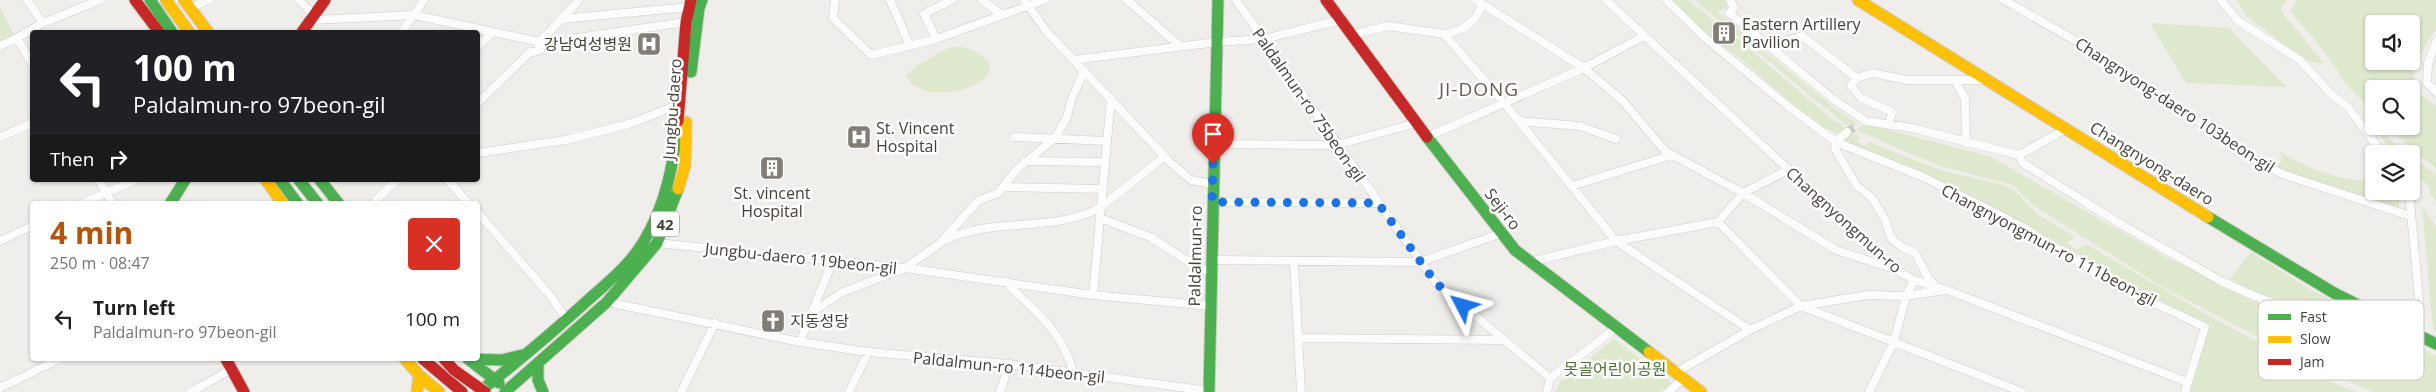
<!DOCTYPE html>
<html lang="en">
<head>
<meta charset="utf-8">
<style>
  body { margin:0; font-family:"Open Sans","Noto Sans KR",sans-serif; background:#f2f2f2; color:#202124; height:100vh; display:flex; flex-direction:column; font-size:19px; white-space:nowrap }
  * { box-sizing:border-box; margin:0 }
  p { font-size:16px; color:#757577 }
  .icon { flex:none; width:28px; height:28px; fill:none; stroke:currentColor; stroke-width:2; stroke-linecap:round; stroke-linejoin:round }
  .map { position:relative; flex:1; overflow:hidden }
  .drawer { position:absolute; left:30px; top:201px; width:450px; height:160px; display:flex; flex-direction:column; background:#fff; border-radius:5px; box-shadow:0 1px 4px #0004 }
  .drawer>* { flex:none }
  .top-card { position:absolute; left:30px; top:30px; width:450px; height:152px; border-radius:5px; box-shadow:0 1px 4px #0004; background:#202124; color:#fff; overflow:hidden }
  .buttons { position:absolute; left:2365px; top:15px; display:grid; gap:10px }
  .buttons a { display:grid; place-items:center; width:55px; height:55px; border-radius:5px; background:#fff; box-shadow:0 1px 4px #0004; font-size:25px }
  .pin { position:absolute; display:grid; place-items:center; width:42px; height:42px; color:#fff; margin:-51px -21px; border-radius:50% 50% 50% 0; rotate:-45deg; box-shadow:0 0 5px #0007 }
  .pin .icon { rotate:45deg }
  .me { position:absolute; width:55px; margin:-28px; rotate:309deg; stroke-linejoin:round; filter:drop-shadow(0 0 4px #0008) }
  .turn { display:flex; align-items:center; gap:18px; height:105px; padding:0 20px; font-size:22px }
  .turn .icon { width:65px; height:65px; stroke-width:2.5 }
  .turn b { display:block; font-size:35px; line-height:42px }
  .then { display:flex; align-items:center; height:48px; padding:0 20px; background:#0003; gap:10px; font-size:19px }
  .round { display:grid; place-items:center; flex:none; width:52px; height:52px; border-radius:5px; background:#f2f2f2 }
  .head { display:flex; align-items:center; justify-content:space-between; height:85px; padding:0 20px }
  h1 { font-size:30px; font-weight:700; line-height:38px; color:#b45309 }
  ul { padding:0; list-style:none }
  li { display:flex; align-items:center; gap:15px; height:65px; padding:0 20px }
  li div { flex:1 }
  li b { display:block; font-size:19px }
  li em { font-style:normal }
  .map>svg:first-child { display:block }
</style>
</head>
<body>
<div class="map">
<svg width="2436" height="392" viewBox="0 0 2436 392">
  <rect width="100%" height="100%" fill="#f0eeeb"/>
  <path fill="#dee8cd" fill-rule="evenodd" d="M1673,0H1688L1724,28L1716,33L1723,38L1732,34L1827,115L1847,129L1839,134L1820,126L1801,111L1736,55L1709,36Z
    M1694,0H1725L1728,7L1717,12L1834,108L1858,124L1851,127L1845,124Z
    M2237,0H2287L2281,9L2284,15L2324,63L2308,62L2246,16Z
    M2297,0H2436V28L2413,67L2415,91L2436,106V169L2386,126H2411V89H2374V113L2346,84L2327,55L2290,11ZM2374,24H2411V61H2374Z
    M0,7L15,37L0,45Z
    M2150,23L2229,28L2286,87L2186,83Z
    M953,47C963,46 971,49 979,54C1021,79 925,113 906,76C918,63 937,53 953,47Z
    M2366,117L2374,122V126H2378L2390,140L2409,154H2394Z
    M1862,126H1874L1991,157L2164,256L2231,288L2229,280L2251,252L2310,289L2436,356V392H2372L2305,361L2164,288L2033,205L2012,185L1937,165L1856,130Z
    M1852,132L1861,138L1856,141L1864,146L1869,142L1940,170L2006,186L2013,189L2037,214L2075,237L2067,243L2077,250L2086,244L2213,318L2342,387L2357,392H2190L2210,325L2117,279L2076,253L2029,227L1849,143L1843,137Z
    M2279,151C2309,170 2338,181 2374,181V191H2399V208L2296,176L2277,167L2282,160Z
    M2411,156L2436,175V202L2430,194V187L2411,171Z
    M2422,206L2436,227V331L2433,329Z
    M1614,339L1672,383L1660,392H1555L1562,380Z"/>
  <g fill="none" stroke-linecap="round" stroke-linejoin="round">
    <path stroke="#cecbc7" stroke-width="8" stroke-dasharray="8 4" stroke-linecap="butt" d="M1847,132L1857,126"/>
    <defs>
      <path id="street" d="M27,0L43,23L100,0
        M299,0L309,10L312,20L414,15L540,42
        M835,0L833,18L871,55L936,39L1044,0
        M890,0L910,46
        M982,0L1002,15
        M1024,0L1047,32L1171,163L1191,180L1213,184
        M1127,0L1180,46
        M1236,0L1436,283L1550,378
        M1476,0L1584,68L1623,101L1665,151L1743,193L1836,250L1894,269
        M1606,0L1898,271L1914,280L1947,290L2187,382
        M1666,0L1703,36L1789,107L1836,142L1921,176L1994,212L2024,228L2115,285L2205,327L2185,392
        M1730,0L1734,8L1729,13L1833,99L1866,121L1912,128L2019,155L2066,129
        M2004,0L2083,45L2264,165L2285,175L2410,216
        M2221,0L2238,21L2300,60L2332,95L2348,107L2383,154
        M190,8L209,0
        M561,19L689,7
        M402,32L424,0
        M1444,34C1463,31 1476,23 1482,4
        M1351,35L1388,26L1444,34L1505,104L1616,241L1750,330
        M936,39L924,14L952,0
        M2436,42L2428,63L2427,83L2436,92
        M538,44L579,0
        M0,46L17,38
        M478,46L493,32
        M1770,46L1802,36L1857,78L1872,73L1908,80H1983
        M527,54L577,38L686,22
        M1073,60L1217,42L1263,39L1340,20
        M32,64L17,38L43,23
        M1857,78L1851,86L1861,98L1892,112L1889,125
        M1955,81L1965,98L1966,143
        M478,103L530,52
        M1519,121L1580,126L1616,139
        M0,137L32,123
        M1014,137L1107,141
        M1427,137L1584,68L1644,36
        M1836,142L1835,149L1857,186L1872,198L1885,219L1891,238L1902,247L1915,253L1927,276L1936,287
        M1836,142L1847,132
        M1213,144L1337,145L1416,123
        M478,153L566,140L629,124L680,104
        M2019,155L2023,163L2122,225L2221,281L2254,296L2388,344L2418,335L2419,299L2409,191
        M1025,161L1105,162
        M99,180L113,204
        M448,180L469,204
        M1572,186L1672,155
        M1003,187L1102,189
        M1212,202L1378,203
        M81,204L135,180
        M372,204L397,180
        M478,213L549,294L567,320
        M1100,218L1150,237L1191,263L1211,272
        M1718,222L1801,306L2022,392
        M945,240C995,216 1052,234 1101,207L1111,98
        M0,241L32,226
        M657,243L905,268L1093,295L1211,306
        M1211,260L1420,262L1502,233
        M1294,261L1301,392
        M1530,262L1616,241L1718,222L1743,193L1788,170
        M1005,282C1034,310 1064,332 1073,373
        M1093,295L1101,207L1165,156
        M607,302L800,342L868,352L1009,364L1209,391
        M812,312L843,292L905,268L939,244L978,201L998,193L1017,169L1055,138L1067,117L1072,98L1084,71
        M1298,338L1504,340
        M800,342L833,260
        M1675,373L1750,330L1801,306L1868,295L1906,296L1945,290
        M0,388L59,359
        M191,392L232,369
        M681,392L715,323
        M849,392L868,352
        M1000,392L1009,364
        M1547,392L1550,378L1616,328
        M1668,392L1683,379
        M1869,392L1894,341L1906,296L1914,280"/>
      <path id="fast" d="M150,0L172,32
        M691,72L699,8L702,0
        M1427,137L1515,250L1649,352
        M280,180L298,204
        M299,180L318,204
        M320,180L339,204
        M170,204L185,180
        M2208,217L2334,293L2436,344
        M468,359L502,360L522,355
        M468,359L499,383
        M538,363V380L543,392
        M479,392C516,363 552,333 587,301C607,283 630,265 644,241C666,205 674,162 678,121
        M505,392L607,302L657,243L678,189
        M1209,392L1218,0"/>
      <path id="slow" d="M166,0L189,32
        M184,0L208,32
        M1858,0L2208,217
        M266,180L283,204
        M678,189L685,166L686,122
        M1649,352L1701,392
        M405,359L419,375L439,392
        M417,392L419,375"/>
      <path id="jam" d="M135,0L159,32
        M1326,0L1427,137
        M302,32L325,0
        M678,121L686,22L691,0
        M226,359L244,392
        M423,359L462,392"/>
    </defs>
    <use href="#street" stroke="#ceccc9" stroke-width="9"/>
    <use href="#fast" stroke="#cecbc2" stroke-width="13"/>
    <use href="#slow" stroke="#cecbc2" stroke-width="13"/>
    <use href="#jam" stroke="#cecbc2" stroke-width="13"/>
    <use href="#street" stroke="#fdfcfc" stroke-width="8"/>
    <use href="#fast" stroke="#4caf50" stroke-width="11"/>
    <use href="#slow" stroke="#ffc107" stroke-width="11"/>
    <use href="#jam" stroke="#c62828" stroke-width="11"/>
    <defs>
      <path id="jam-bridge" d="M444,359L454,370L485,392"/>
    </defs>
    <use href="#jam-bridge" stroke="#d1c9ba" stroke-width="13" stroke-linecap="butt"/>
    <use href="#jam-bridge" stroke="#c62828" stroke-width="11"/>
  </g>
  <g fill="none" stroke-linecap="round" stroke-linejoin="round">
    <path stroke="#1a73e8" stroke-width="9" stroke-dasharray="0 16.2" d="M1213,164L1212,202L1378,203L1436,283L1463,306"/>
  </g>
  <defs>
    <symbol id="building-square" viewBox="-11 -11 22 22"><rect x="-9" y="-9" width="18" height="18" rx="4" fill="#827d76" stroke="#fff"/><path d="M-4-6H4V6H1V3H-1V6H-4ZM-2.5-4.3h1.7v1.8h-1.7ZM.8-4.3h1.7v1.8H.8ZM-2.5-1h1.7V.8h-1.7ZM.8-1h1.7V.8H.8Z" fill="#fff"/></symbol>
    <symbol id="hospital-square" viewBox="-11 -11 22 22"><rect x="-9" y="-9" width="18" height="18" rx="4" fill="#827d76" stroke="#fff"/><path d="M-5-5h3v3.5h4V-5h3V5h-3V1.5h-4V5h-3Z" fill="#fff"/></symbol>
    <symbol id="church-square" viewBox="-11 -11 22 22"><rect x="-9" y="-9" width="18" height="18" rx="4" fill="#827d76" stroke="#fff"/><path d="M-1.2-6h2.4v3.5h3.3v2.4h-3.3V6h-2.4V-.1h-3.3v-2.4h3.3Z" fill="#fff"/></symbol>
  </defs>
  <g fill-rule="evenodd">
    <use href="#building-square" x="1710" y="19" width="28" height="28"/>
    <use href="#hospital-square" x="635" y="30" width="28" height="28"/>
    <use href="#hospital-square" x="845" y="123" width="28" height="28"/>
    <use href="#building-square" x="758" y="154" width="28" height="28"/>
    <use href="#church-square" x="759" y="307" width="28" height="28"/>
  </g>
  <g text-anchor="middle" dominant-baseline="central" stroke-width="5" stroke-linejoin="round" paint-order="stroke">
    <rect fill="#fff" stroke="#7e7973" stroke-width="1" x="651" y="211.5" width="28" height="25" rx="4"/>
    <g font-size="15" font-weight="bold" fill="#464037">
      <text x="665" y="224">42</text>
    </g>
    <g font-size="16" fill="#464037" stroke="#fff" text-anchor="start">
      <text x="1742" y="24">Eastern Artillery<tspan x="1742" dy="18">Pavilion</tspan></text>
      <text x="632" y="44" text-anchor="end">강남여성병원</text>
      <text x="876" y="128">St. Vincent<tspan x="876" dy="18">Hospital</tspan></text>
      <text x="772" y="193" text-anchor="middle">St. vincent<tspan x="772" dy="18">Hospital</tspan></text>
      <text x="790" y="321">지동성당</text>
    </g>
    <g font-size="16" fill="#464037" stroke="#fff">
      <text transform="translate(1309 105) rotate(55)">Paldalmun-ro 75beon-gil</text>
      <text transform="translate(2175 105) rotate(33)">Changnyong-daero 103beon-gil</text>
      <text transform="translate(672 109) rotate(-86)">Jungbu-daero</text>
      <text transform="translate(2152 163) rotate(32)">Changnyong-daero</text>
      <text transform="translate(1503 209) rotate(52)">Seji-ro</text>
      <text transform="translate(1844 220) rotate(42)">Changnyongmun-ro</text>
      <text transform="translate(2049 245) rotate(28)">Changnyongmun-ro 111beon-gil</text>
      <text transform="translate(1195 256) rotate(-89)">Paldalmun-ro</text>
      <text transform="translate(801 258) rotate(6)">Jungbu-daero 119beon-gil</text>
      <text transform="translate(1009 367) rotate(6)">Paldalmun-ro 114beon-gil</text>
    </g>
    <g font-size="16" fill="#4a732f" stroke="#fff">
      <text x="1615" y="369">못골어린이공원</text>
    </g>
    <g font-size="19" letter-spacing="1" fill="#675d50" stroke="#fff">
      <text x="1479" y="89">JI-DONG</text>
    </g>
  </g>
  <rect x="2258" y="300" width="166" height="80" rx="8" fill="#fff" stroke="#c8c6c3" stroke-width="1"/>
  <rect x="2268" y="314" width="23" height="6" fill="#4caf50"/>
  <rect x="2268" y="336" width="23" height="7" fill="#ffc107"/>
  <rect x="2268" y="359" width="23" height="6" fill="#c62828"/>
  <g font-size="14" fill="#464037">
    <text x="2300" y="322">Fast</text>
    <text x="2300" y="344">Slow</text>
    <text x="2300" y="367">Jam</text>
  </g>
</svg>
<div class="buttons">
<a><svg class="icon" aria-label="sound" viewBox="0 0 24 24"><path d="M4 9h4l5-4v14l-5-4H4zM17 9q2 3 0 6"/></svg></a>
<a><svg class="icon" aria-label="search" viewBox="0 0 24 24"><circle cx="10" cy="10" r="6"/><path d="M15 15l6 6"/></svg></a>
<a><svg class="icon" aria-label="layers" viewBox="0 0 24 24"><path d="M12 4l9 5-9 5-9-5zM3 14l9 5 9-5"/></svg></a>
</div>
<div class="pin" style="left:1213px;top:164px;background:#d93025"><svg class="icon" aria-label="arrive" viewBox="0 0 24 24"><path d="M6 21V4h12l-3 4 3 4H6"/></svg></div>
<svg class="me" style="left:1463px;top:306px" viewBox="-20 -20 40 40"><path d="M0-17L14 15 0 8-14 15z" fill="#1a73e8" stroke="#fff" stroke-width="4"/></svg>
<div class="top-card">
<div class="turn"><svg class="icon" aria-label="left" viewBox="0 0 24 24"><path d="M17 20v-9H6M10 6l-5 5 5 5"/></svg><div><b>100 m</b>Paldalmun-ro 97beon-gil</div></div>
<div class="then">Then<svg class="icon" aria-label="right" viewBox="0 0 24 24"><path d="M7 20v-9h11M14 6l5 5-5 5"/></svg></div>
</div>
<section class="drawer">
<div class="head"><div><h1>4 min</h1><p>250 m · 08:47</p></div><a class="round" style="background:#d93025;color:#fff"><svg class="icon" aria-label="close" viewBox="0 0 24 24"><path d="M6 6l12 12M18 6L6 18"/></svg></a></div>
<ul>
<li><svg class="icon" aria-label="left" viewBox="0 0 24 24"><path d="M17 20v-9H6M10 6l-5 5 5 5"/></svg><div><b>Turn left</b><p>Paldalmun-ro 97beon-gil</p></div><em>100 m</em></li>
</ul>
</section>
</div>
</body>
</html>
